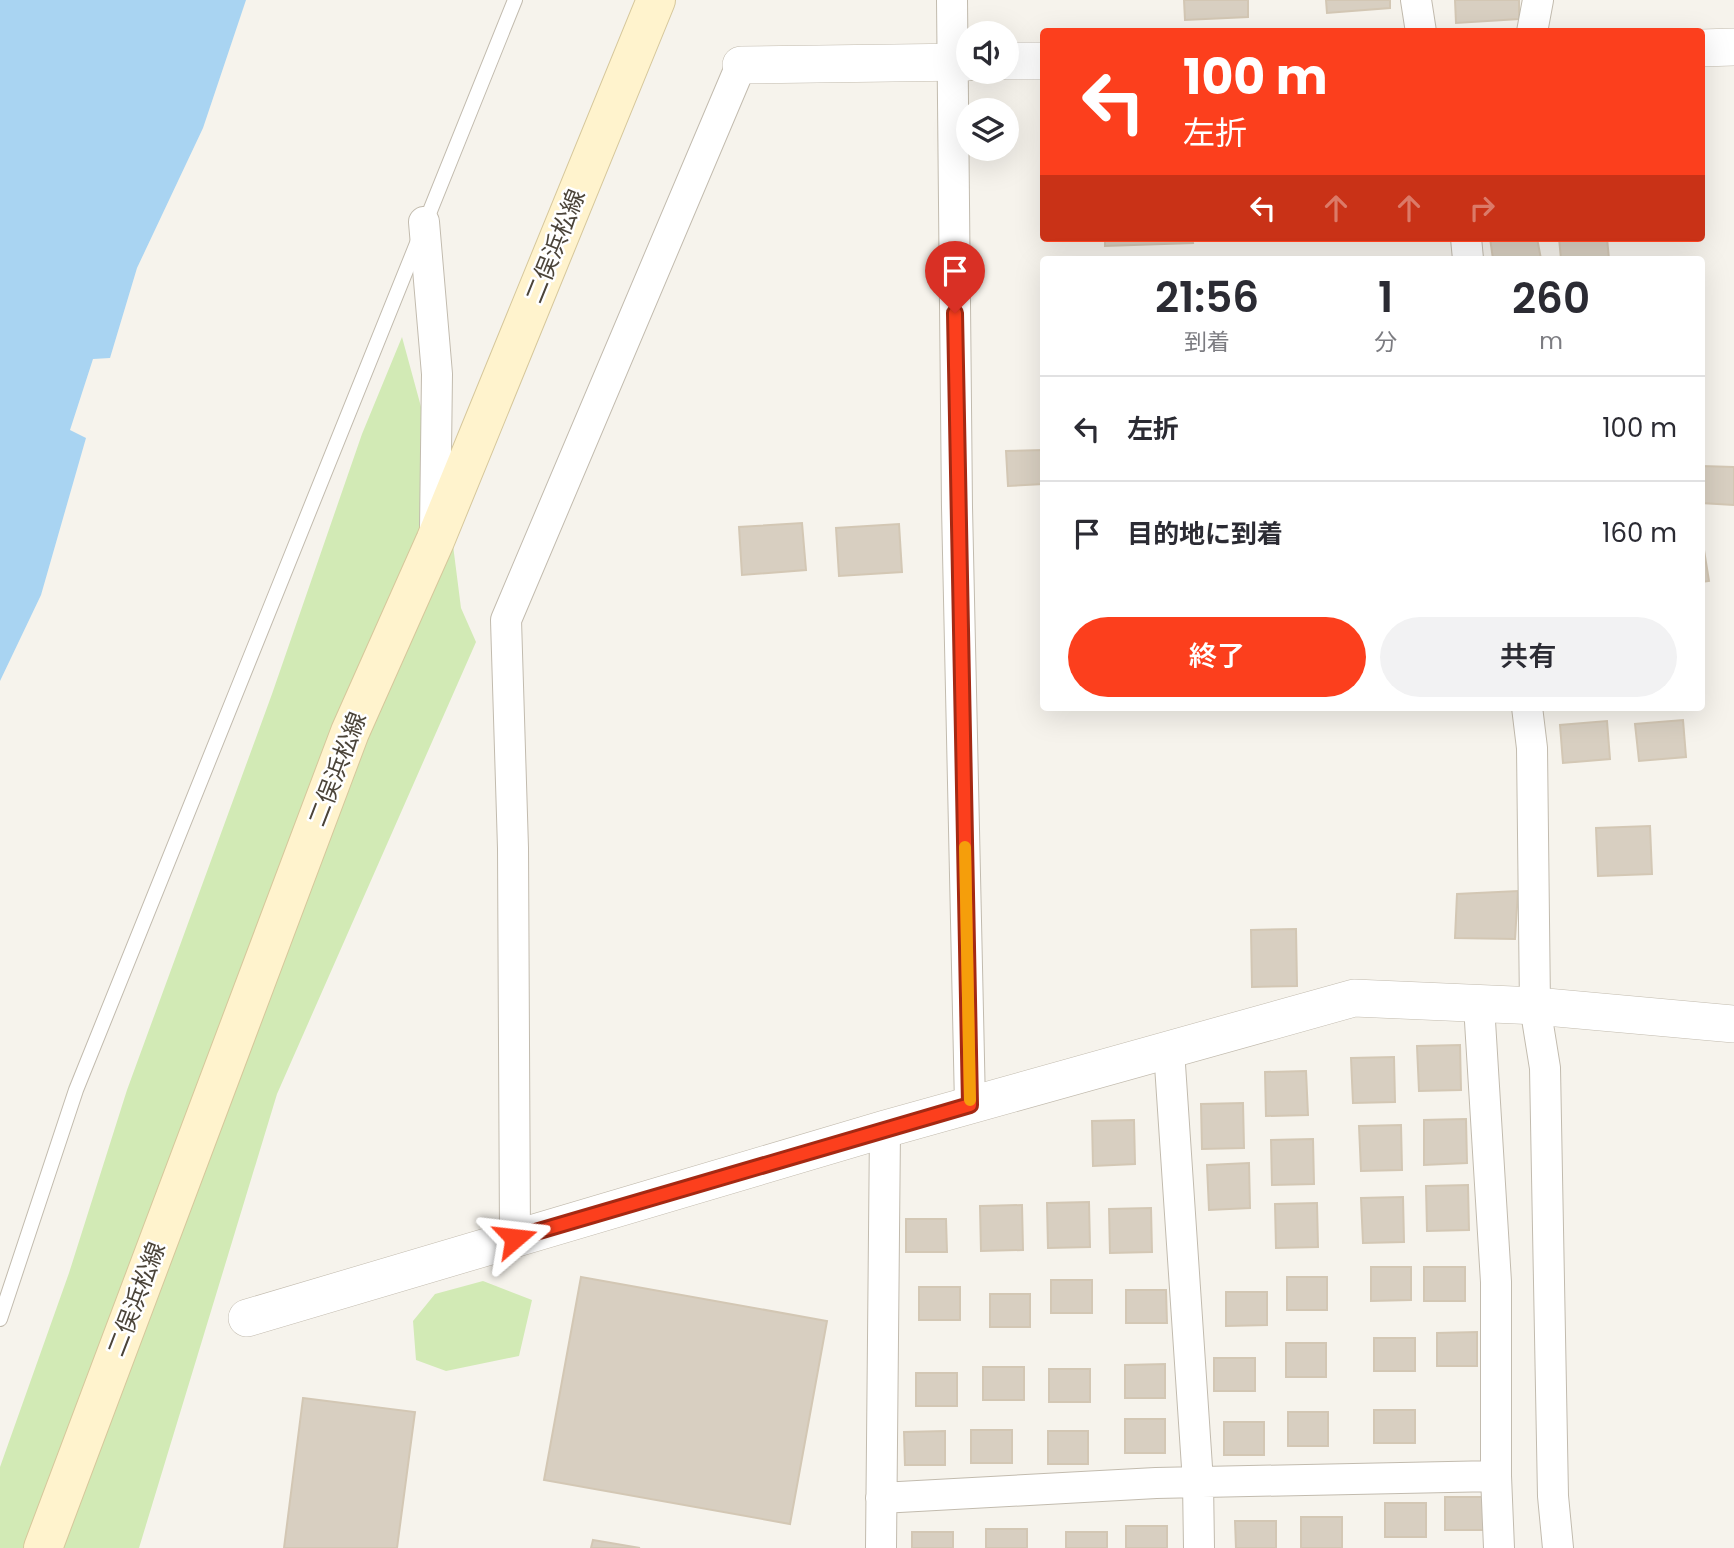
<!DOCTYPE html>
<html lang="ja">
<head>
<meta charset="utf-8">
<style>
  body { margin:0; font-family:Poppins,"Noto Sans JP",sans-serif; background:#f2f2f3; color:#2b2b33; height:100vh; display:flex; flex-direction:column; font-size:26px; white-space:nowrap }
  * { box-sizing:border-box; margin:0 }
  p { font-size:23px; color:#7c7c81 }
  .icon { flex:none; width:38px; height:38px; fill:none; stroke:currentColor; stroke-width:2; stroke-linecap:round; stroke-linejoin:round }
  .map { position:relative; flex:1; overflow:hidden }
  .sheet { position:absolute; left:1040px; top:256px; width:665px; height:455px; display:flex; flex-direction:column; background:#fff; border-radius:7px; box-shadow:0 7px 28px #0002 }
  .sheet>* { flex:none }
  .top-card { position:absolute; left:1040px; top:28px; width:665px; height:214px; border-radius:7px; box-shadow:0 7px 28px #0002; background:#fc3f1d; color:#fff; overflow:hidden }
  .tools { position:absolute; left:956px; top:21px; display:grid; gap:14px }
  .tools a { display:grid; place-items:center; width:63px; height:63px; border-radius:50%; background:#fff; box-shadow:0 7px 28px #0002; font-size:35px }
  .pin { position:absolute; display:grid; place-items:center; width:60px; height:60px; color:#fff; margin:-72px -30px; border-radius:50% 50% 50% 0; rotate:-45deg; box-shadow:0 0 7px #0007 }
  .pin .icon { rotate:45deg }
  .me { position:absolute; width:77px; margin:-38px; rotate:73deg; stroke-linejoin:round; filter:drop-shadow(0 0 5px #0008) }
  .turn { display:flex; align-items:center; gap:24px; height:147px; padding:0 28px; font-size:32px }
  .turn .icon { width:91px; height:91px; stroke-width:2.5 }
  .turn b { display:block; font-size:49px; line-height:60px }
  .lanes { display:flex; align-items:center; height:66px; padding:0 28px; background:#0003; justify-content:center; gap:35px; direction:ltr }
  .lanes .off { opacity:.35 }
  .eta { display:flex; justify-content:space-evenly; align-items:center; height:119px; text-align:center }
  .eta b { font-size:42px; font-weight:600; line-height:49px }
  .button { display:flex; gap:14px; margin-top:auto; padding:14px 28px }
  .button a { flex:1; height:80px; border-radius:42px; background:#fc3f1d; color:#fff; font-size:28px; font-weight:600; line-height:80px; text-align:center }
  .button a+a { background:#f2f2f3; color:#2b2b33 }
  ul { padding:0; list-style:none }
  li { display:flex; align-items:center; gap:21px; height:105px; padding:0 28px; border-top:2px solid #e1e1e2 }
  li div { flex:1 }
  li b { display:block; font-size:26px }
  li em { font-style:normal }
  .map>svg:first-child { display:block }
</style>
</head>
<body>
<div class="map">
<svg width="1734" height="1548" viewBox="0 0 1734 1548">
  <rect width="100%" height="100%" fill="#f6f3ec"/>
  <path fill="#d2eab5" d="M402,337L448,506L461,608L476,642L277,1094L139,1548H0V1467L69,1273L127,1090L272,694L362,434Z
    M483,1281L532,1300L519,1356L446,1371L416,1360L413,1321L435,1294Z"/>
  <path fill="#a9d4f2" d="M0,0H246L203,128L137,268L110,358L93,359L70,430L86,438L41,595L0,681Z"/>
  <path fill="#d8cfc1" stroke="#d3c7b4" stroke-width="2" d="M1184,0H1248V17L1185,20Z
    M1326,0H1390V8L1327,13Z
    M1455,0H1519V19L1456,23Z
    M1105,238H1192L1193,243L1105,246Z
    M1490,238H1537L1541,259H1493Z
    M1559,238H1607L1609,259H1561Z
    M1043,450V484L1008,486L1006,451Z
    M1701,466L1734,467V505L1701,503Z
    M802,523L806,570L742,575L739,527Z
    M899,524L902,572L839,576L836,528Z
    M1701,550H1704L1709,581L1701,582Z
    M1683,720L1686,757L1639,761L1635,724Z
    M1607,721L1610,759L1563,763L1560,725Z
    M1650,826L1652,874L1598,876L1596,828Z
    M1518,891L1515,939L1455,938L1457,894Z
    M1296,929L1297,986L1252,987L1251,930Z
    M1460,1045L1461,1090L1419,1091L1417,1046Z
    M1394,1057L1395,1102L1353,1103L1351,1058Z
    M1306,1071L1308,1115L1266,1116L1265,1072Z
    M1243,1103L1244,1148L1202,1149L1201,1104Z
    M1466,1119L1467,1163L1424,1165V1120Z
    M1134,1120L1135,1164L1093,1166L1092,1121Z
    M1401,1125L1402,1170L1361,1171L1359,1126Z
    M1313,1139L1314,1184L1272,1185L1271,1140Z
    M1249,1163L1250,1208L1209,1210L1207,1165Z
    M1468,1185L1469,1230L1427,1231L1426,1186Z
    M1403,1197L1404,1242L1363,1243L1361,1198Z
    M1089,1202L1090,1247L1048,1248L1047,1203Z
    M1317,1203L1318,1247L1276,1248L1275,1204Z
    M1022,1205L1023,1250L981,1251L980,1206Z
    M1151,1208L1152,1252L1110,1253L1109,1209Z
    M906,1219H946L947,1252H906Z
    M1371,1267H1411V1300L1371,1301Z
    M1424,1267H1465V1301H1424Z
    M581,1277L827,1321L790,1524L544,1480Z
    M1287,1277H1327V1310H1287Z
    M1051,1280H1092V1313H1051Z
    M919,1287H960V1320H919Z
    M1126,1290H1166L1167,1323H1126Z
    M1226,1292H1267V1325L1226,1326Z
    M990,1294H1030V1327H990Z
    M1477,1332V1366H1437V1333Z
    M1374,1338H1415V1371H1374Z
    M1286,1343H1326V1377H1286Z
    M1214,1358H1255V1391H1214Z
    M1165,1364V1398H1125V1365Z
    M983,1367H1024V1400H983Z
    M1049,1369H1090V1402H1049Z
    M916,1373H957V1406H916Z
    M303,1398L415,1412L397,1548H284Z
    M1374,1410H1415V1443H1374Z
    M1288,1412H1328V1446H1288Z
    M1125,1419H1165V1453H1125Z
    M1224,1422H1264V1455H1224Z
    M971,1430H1012V1463H971Z
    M945,1431V1465H905L904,1432Z
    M1048,1431H1088V1464H1048Z
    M1445,1497H1486V1530H1445Z
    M1385,1503H1426V1537H1385Z
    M1301,1517H1342V1548H1301Z
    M1235,1521H1276V1548H1236Z
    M1126,1526H1167V1548H1126Z
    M986,1529H1027V1548H986Z
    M912,1532H953V1548H912Z
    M1066,1532H1107V1548H1066Z
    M593,1540L640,1548H591Z"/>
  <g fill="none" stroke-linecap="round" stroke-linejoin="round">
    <defs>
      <path id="service" d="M0,1319L76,1090L515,0"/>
      <path id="minor" d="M952,0L957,507L970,1105
        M1416,0L1421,32
        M1532,32L1538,0
        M424,222L437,374L435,529
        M1466,238L1468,259
        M1527,707L1532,748L1535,1006L1545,1068L1553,1496L1558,1548
        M1479,1005L1496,1282V1476L1499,1548
        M1169,1050L1198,1482L1199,1548
        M515,1238L513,848L506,620L741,65
        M881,1498L1156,1483L1496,1476
        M881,1548L885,1129"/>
      <path id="tertiary" d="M1701,48L1734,47
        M1006,61H1043
        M741,65L968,62
        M247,1318L885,1129L1354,998L1535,1006L1734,1024"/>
      <path id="secondary" d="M43,1548L350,732L435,541L656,0"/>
    </defs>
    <use href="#service" stroke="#c2bbae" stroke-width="16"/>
    <use href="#minor" stroke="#c2bbae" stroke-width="32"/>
    <use href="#tertiary" stroke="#c2bbae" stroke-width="38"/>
    <use href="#secondary" stroke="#d6c79b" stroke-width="40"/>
    <use href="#service" stroke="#fff" stroke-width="14"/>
    <use href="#minor" stroke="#fff" stroke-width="30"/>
    <use href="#tertiary" stroke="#fff" stroke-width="37"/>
    <use href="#secondary" stroke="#fff3cd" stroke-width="38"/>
  </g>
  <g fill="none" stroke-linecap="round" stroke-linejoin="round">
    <defs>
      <path id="route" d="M515,1238L970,1105L955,313"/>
    </defs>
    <use href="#route" stroke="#a42913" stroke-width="18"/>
    <use href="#route" stroke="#fc3f1d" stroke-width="12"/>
    <path stroke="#f59e0b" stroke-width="12" d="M965,847L970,1100"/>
  </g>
  <g text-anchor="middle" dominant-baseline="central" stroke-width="5" stroke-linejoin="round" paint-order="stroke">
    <g font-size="24" fill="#4b4439" stroke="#fff">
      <text transform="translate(555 246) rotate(-68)">二俣浜松線</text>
      <text transform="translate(337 769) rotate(-69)">二俣浜松線</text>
      <text transform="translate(136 1299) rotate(-69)">二俣浜松線</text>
    </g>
  </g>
</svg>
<div class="tools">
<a><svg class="icon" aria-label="sound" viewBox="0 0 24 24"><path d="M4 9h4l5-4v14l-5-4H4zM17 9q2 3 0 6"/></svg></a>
<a><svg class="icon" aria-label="layers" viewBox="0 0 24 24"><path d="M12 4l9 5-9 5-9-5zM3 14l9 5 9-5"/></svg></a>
</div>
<div class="pin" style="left:955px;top:313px;background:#d93025"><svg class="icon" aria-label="arrive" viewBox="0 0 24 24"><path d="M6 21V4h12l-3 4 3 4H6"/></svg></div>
<svg class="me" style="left:515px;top:1238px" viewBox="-20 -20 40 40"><path d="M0-17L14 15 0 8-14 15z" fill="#fc3f1d" stroke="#fff" stroke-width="4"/></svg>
<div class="top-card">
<div class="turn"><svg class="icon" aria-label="left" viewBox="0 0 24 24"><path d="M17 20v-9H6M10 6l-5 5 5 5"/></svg><div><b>100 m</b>左折</div></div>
<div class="lanes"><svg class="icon" aria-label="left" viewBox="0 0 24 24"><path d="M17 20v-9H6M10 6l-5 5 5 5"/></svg><svg class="icon off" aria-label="ahead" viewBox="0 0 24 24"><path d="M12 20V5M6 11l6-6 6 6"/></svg><svg class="icon off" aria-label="ahead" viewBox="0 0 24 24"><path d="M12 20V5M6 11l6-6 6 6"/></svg><svg class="icon off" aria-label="right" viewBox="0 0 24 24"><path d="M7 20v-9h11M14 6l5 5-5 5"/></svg></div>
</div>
<section class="sheet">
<div class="eta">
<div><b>21:56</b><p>到着</p></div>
<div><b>1</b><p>分</p></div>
<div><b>260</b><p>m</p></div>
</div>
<ul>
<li><svg class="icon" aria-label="left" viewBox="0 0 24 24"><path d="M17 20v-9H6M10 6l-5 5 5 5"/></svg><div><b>左折</b></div><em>100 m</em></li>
<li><svg class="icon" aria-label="arrive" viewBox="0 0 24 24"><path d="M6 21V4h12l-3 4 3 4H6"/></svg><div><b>目的地に到着</b></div><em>160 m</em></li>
</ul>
<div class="button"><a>終了</a><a>共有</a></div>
</section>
</div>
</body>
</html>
